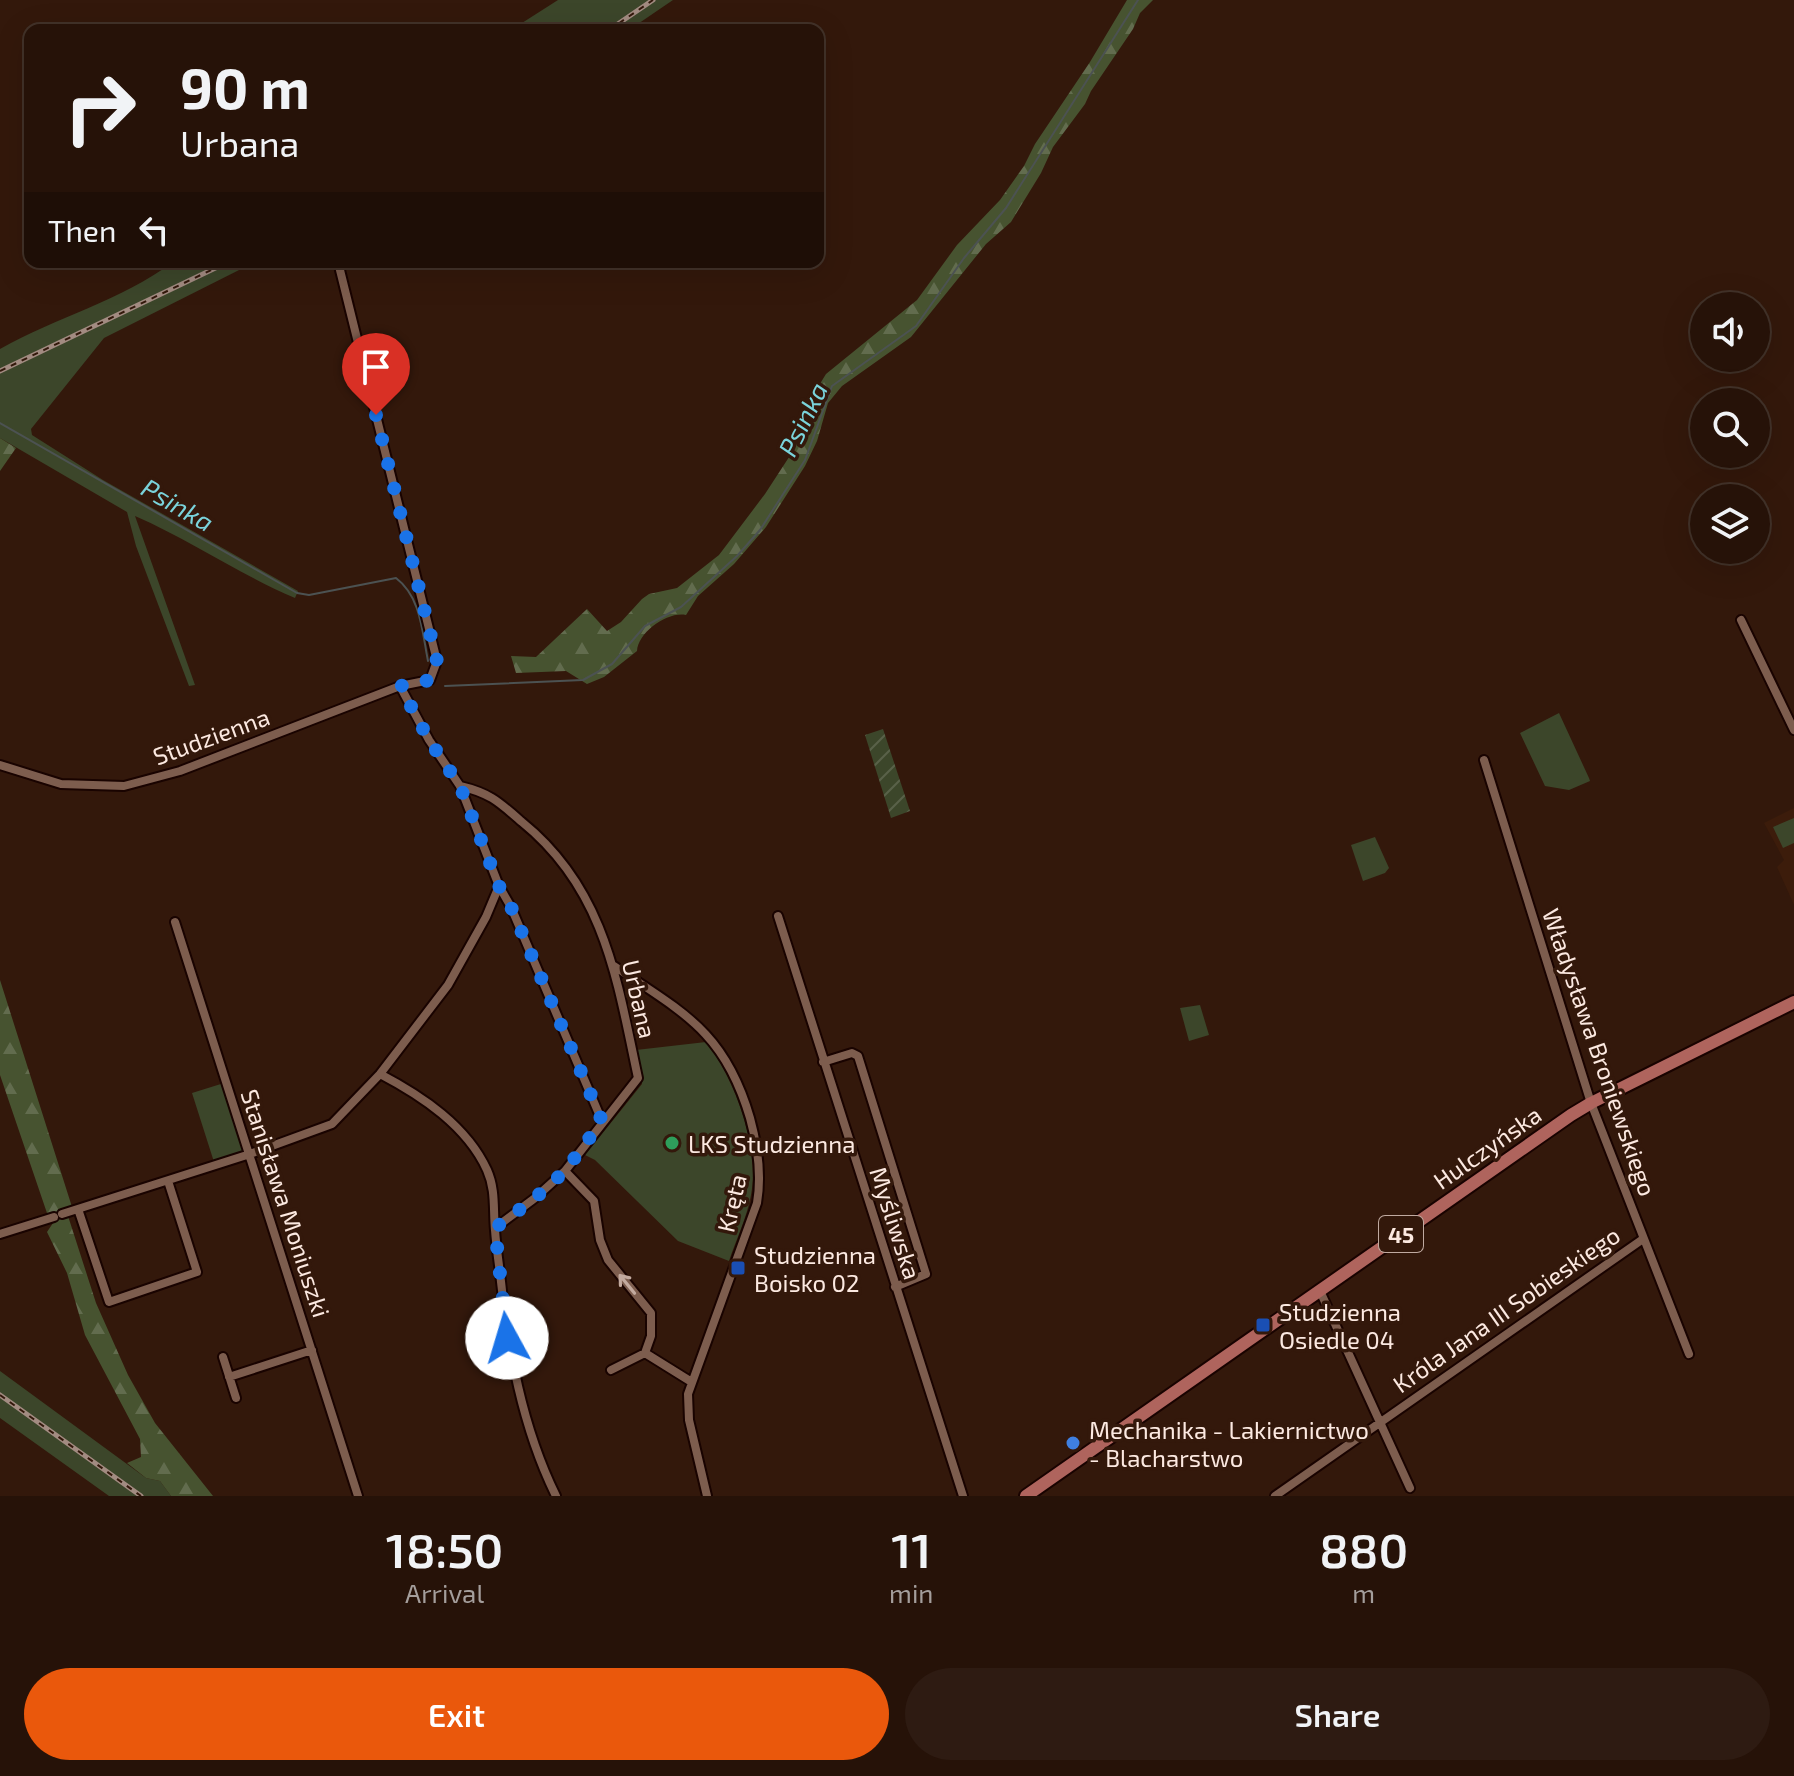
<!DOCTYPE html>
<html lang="en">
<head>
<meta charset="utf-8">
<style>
  body { margin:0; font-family:"Exo 2",sans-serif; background:#2e1b12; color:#f1f3f6; height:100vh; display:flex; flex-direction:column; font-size:30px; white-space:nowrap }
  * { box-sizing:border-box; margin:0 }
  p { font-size:26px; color:#a49e9c }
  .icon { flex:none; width:44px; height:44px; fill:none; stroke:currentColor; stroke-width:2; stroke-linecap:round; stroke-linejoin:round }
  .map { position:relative; height:1496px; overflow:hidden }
  .sheet { display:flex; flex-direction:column; background:#261208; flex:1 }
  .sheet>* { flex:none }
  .banner { position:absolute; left:24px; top:24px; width:800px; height:244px; border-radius:16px; box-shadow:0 8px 32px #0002,0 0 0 2px #423229; background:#261208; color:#f1f3f6; overflow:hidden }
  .controls { position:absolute; left:1690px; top:292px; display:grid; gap:16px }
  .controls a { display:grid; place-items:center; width:80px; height:80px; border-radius:50%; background:#261208; box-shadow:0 8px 32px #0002,0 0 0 2px #423229; font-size:40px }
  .pin { position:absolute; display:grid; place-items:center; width:68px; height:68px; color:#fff; margin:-82px -34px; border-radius:50% 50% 50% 0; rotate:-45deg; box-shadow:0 0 8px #0007 }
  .pin .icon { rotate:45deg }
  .me { position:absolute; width:88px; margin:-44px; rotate:354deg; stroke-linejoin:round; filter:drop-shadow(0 0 6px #0008) }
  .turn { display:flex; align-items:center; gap:28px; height:168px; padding:0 24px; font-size:36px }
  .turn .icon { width:104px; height:104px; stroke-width:2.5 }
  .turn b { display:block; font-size:56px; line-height:68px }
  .then { display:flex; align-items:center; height:76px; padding:0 24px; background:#0003; gap:16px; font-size:30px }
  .eta { display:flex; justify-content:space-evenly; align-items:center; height:136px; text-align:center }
  .eta b { font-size:48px; font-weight:600; line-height:56px }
  .cta { display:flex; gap:16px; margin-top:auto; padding:16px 24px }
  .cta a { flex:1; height:92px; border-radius:48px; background:#ea580c; color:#fff; font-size:32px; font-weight:600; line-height:92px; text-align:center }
  .cta a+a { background:#2e1b12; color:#f1f3f6 }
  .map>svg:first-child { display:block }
</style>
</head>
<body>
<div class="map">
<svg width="1794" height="1496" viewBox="0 0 1794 1496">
  <defs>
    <pattern id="forest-firs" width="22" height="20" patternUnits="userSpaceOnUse" patternTransform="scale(2)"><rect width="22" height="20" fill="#475330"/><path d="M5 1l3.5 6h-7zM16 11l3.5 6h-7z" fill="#626c4e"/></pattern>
    <pattern id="garden-furrows" width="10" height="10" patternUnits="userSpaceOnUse" patternTransform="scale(2)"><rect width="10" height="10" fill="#3c462a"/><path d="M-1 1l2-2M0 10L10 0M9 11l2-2" fill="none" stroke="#596149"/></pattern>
  </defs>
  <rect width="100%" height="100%" fill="#33180b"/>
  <path fill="#3c1c0b" d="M1794,808V905L1777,867L1784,860L1764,823Z"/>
  <path fill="#3c462a" d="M558,0H673L629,30H511Z
    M173,262H255L104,338L31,429L32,435L103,480L298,591L295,598C239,574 190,540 135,516L195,685L189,686L136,546L127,512L0,438V349C56,317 121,301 173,262Z
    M1559,713L1589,778L1590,781L1569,790L1545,786L1520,733Z
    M1794,818V843L1783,848L1773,827Z
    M1375,837L1389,868L1385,873L1363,881L1351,845Z
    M1200,1005L1209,1035L1189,1041L1180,1008Z
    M706,1042C735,1078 760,1149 751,1195C747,1217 736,1240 729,1261L678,1241L595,1160L585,1155L642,1084L636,1050Z
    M224,1083L246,1152L214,1162L192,1093Z
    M0,1371L146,1478L160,1481L171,1496H109L0,1418Z"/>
  <path fill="url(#forest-firs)" d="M1127,0H1153L1140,13L1133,29L1091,91L1085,104L1053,147L1041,173L1011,222L986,244L911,337L842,386L828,403L817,441L805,466L766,527L734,564L698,596L686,615C668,611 638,632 637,651L604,677L587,684L566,671L516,673L511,656L536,657L587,609L607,631L621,622L642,599L649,594L677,588L719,555L765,494L793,451L807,422L815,392L826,374L917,300L957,245L1000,200L1024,166L1035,144L1090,62Z
    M0,438L16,448L0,471Z
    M0,980L72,1207L48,1216L0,1075Z
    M68,1216L96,1303L128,1375L155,1423L213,1496H171L160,1481L146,1478L127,1463L141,1457L140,1439L85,1335L67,1273L47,1232L55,1220Z"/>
  <path fill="url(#garden-furrows)" d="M883,729L910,811L891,818L865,735Z"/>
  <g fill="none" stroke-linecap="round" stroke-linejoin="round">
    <path stroke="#4c5252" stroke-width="2" d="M0,423L297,593L309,595L396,578C421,597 422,631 428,661
      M445,686L583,680L612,664L645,626L681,607L737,556L760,530L805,460L832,386L916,326L964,258L1006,208L1138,0"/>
    <defs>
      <path id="minor" d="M1741,620L1794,730
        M400,686L429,740L460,786L499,886L511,907L602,1121
        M1484,760L1591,1103L1689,1354
        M0,765L61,784L124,786L180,771L400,686L430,680L437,661L338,262
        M460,786C490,793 499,802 522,822C605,889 617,980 638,1078L565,1171L535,1198L495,1228
        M778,916L963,1496
        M175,922L358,1496
        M614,966C684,1013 725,1032 750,1118C758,1147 762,1174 757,1203L688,1394L689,1420L707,1496
        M823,1062L852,1053L858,1056L926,1274L895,1287
        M380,1074C422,1096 467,1126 487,1170C496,1190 493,1209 495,1230C496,1244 498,1258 500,1273C508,1349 522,1427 556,1496
        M565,1171L594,1201L600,1240L608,1260L651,1313V1336L645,1353
        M78,1209L109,1302L197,1272L168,1181
        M62,1214L250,1154L332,1124L380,1074L448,985L486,917L499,886
        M0,1234L54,1217
        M1320,1291L1410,1488
        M223,1357L236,1398
        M611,1370L645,1353L690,1381
        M229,1377L312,1350
        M1275,1496L1643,1239"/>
      <path id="primary" d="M1026,1496L1571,1115L1591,1103L1794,1002"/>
    </defs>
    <use href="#minor" stroke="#190300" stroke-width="12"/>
    <use href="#primary" stroke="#190300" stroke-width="16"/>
    <use href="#minor" stroke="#7d5d4e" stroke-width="8"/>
    <use href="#primary" stroke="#af645d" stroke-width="12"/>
    <defs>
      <path id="rail" d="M609,30L653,0
        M0,371L228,262
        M0,1395L141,1496"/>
    </defs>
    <use href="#rail" stroke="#a28b81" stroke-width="5"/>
    <use href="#rail" stroke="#33180b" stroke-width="2" stroke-dasharray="6" stroke-linecap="butt"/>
  </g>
  <defs><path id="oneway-shaft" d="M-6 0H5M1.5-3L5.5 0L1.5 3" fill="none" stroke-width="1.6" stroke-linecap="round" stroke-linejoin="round" transform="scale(2)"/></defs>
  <use stroke="#c3aa9f" href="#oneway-shaft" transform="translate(627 1284) rotate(-129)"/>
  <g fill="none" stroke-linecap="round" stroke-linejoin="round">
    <path stroke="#1a73e8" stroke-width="14" stroke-dasharray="0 25.2" d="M376,415L437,661L430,680L400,686L429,740L460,786L499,886L511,907L602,1121L565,1171L535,1198L495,1228L507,1338"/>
  </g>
  <circle fill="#2e9e5b" stroke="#33180b" stroke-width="3" cx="672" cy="1143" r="8"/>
  <g fill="#1a4fb4" stroke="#33180b" stroke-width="3">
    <rect x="730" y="1260" width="16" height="16" rx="4"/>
    <rect x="1255" y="1317" width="16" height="16" rx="4"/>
  </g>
  <circle fill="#3f7fe0" stroke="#33180b" stroke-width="3" cx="1073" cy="1443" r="8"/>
  <g text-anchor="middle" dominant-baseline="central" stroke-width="7" stroke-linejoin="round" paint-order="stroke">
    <rect fill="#33180b" stroke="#c0aaa1" stroke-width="2" x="1379" y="1216" width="44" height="36" rx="6"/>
    <g font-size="22" font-weight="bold" fill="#fce9e1">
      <text x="1401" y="1234">45</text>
    </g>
    <g font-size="24" fill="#fce9e1" stroke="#33180b">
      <text transform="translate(211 736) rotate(-20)">Studzienna</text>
      <text transform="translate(640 999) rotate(77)">Urbana</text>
      <text transform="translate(1600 1052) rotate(71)">Władysława Broniewskiego</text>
      <text transform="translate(1487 1147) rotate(-35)">Hulczyńska</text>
      <text transform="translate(286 1203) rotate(72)">Stanisława Moniuszki</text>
      <text transform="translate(731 1203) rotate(-77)">Kręta</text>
      <text transform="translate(896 1223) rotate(72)">Myśliwska</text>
      <text transform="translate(1506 1309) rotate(-35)">Króla Jana III Sobieskiego</text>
    </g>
    <g font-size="24" fill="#fce9e1" stroke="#33180b" text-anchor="start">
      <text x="688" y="1143">LKS Studzienna</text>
      <text x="754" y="1254">Studzienna<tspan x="754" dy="28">Boisko 02</tspan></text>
      <text x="1279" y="1311">Studzienna<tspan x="1279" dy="28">Osiedle 04</tspan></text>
      <text x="1089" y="1429">Mechanika - Lakiernictwo<tspan x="1089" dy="28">- Blacharstwo</tspan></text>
    </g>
    <g font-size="26" font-style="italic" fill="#7ad3db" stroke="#33180b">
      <text transform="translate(802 419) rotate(-64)">Psinka</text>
      <text transform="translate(178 504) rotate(30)">Psinka</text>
    </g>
  </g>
</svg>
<div class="controls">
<a><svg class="icon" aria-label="sound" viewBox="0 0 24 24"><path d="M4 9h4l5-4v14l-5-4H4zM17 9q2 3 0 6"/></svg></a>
<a><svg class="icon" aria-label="search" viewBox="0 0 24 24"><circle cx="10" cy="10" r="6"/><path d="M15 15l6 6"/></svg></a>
<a><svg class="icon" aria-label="layers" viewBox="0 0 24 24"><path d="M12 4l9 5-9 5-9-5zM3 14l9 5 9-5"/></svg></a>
</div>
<div class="pin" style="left:376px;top:415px;background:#d93025"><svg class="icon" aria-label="arrive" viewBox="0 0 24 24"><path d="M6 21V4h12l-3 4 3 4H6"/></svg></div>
<svg class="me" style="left:507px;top:1338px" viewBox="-20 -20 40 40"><circle r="19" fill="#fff"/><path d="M0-13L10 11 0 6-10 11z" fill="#1a73e8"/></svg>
<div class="banner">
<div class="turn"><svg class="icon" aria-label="right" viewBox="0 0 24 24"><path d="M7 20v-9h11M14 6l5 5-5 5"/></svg><div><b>90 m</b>Urbana</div></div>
<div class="then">Then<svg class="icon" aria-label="left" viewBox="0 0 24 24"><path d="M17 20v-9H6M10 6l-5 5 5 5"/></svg></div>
</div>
</div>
<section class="sheet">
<div class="eta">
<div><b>18:50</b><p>Arrival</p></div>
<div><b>11</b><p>min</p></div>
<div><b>880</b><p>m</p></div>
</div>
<div class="cta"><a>Exit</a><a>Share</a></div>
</section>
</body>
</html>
